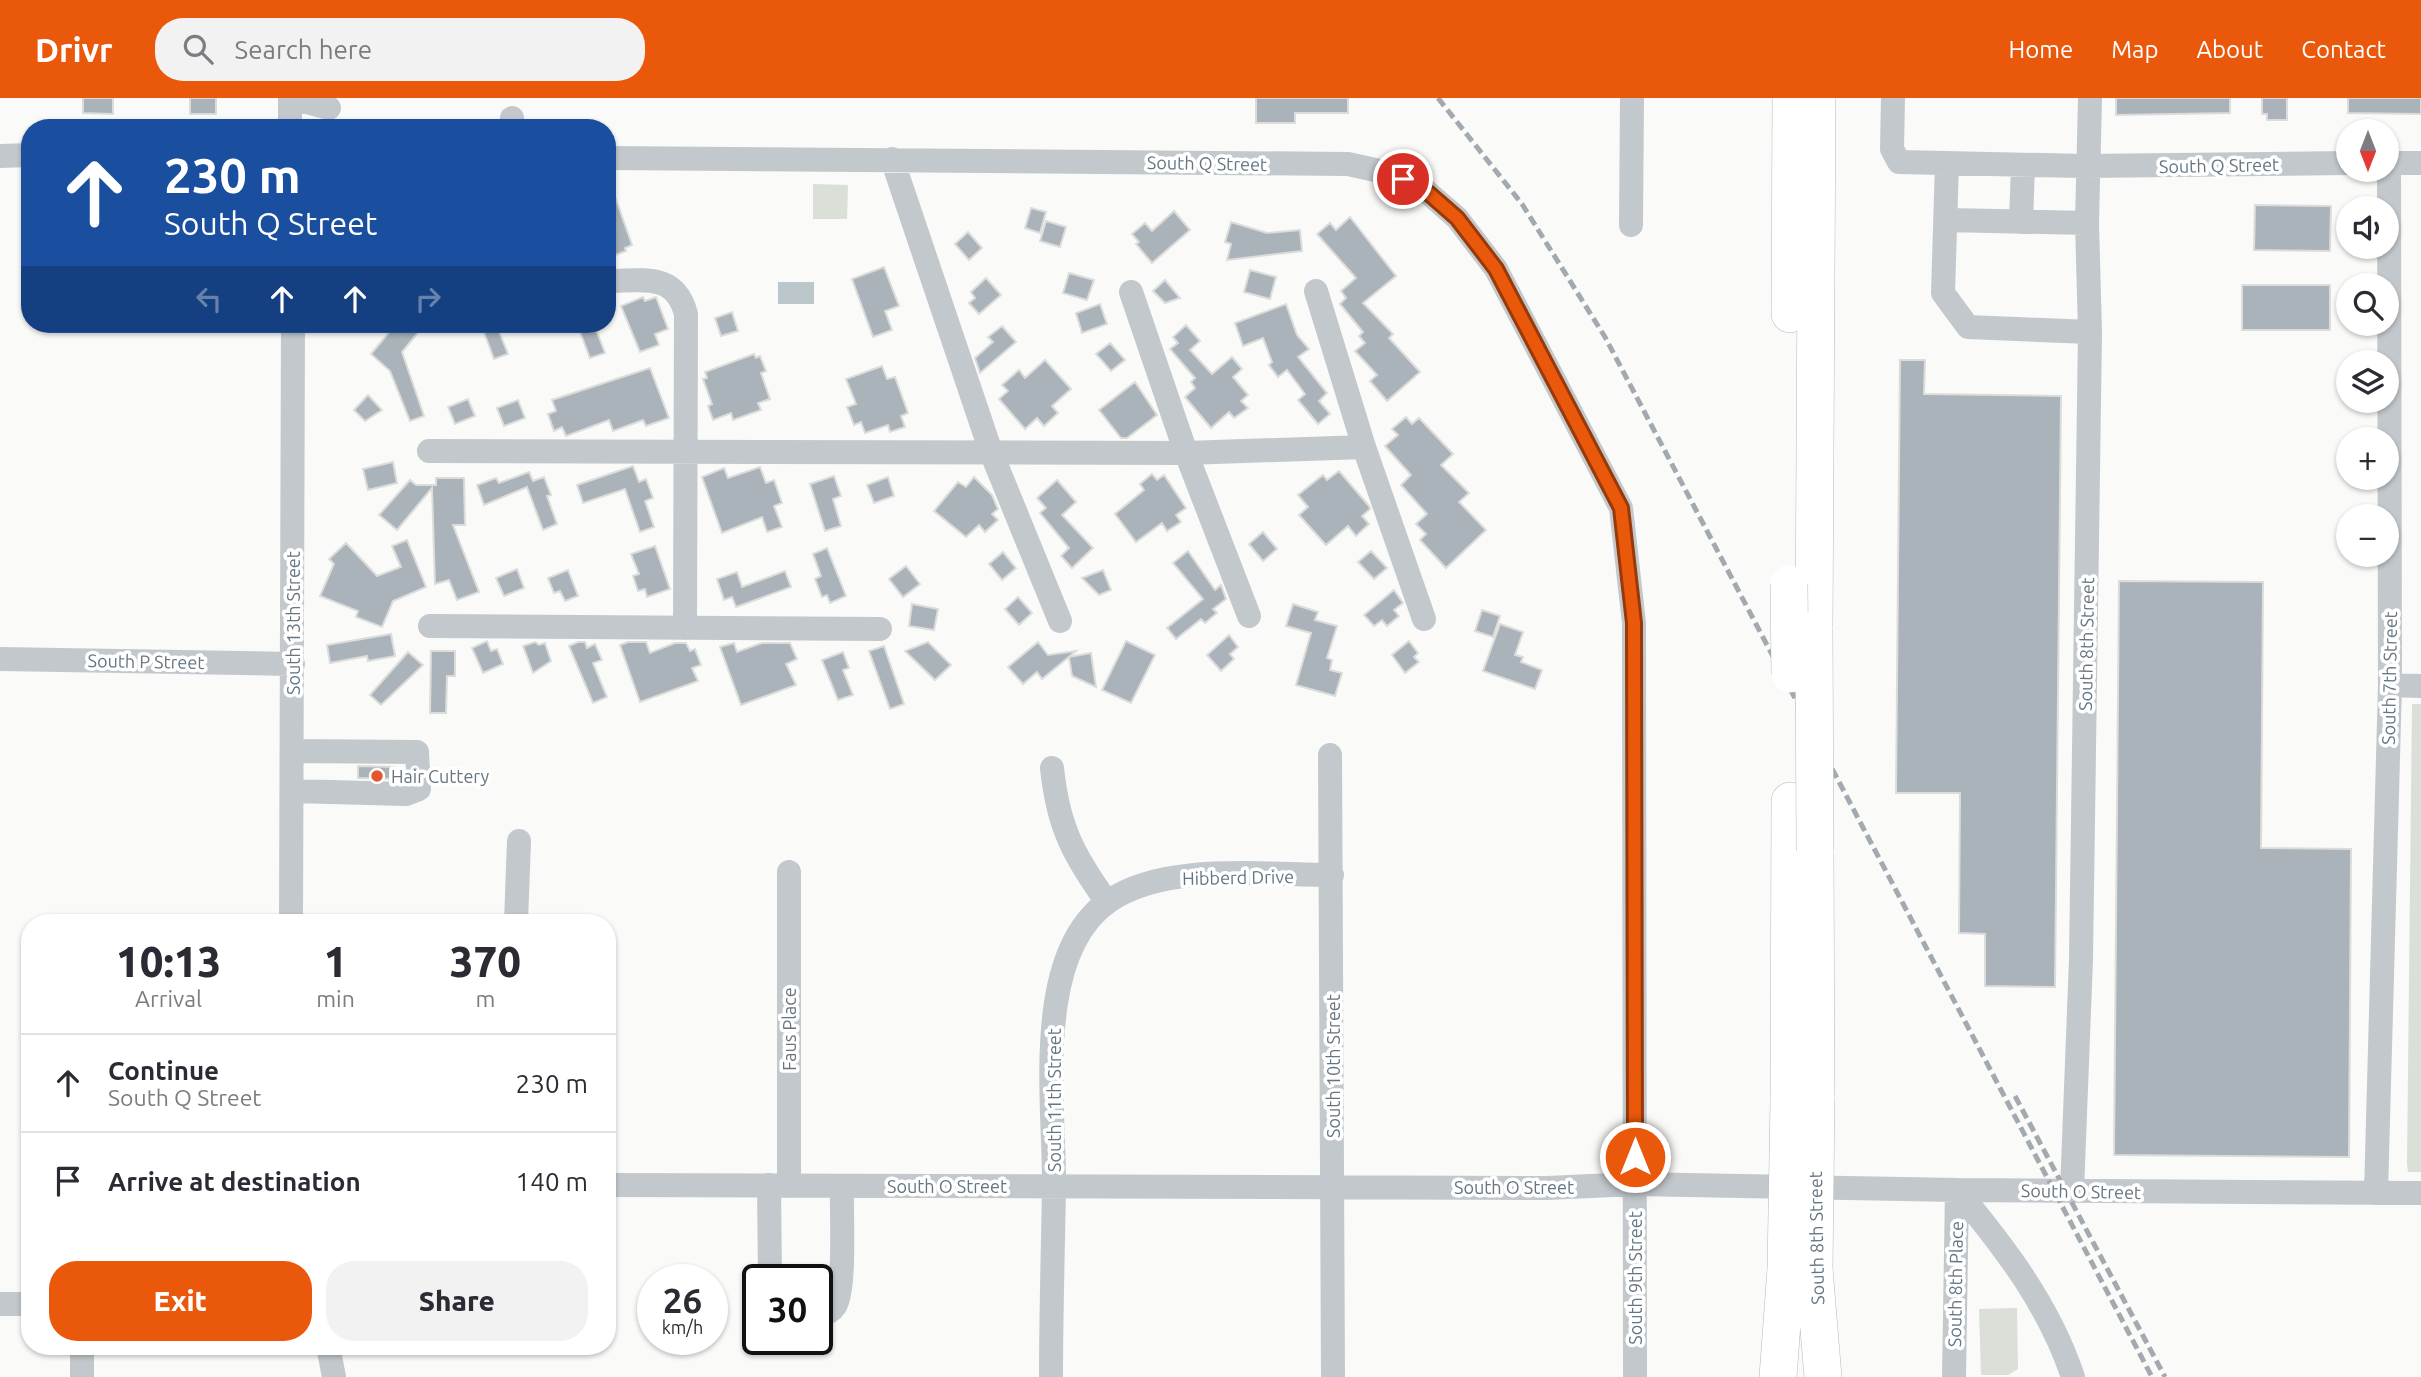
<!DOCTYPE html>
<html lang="en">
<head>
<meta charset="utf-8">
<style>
  body { margin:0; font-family:Ubuntu,sans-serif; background:#f2f2f3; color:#2b2b33; height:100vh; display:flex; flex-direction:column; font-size:26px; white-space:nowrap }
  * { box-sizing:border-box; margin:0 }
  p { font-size:23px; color:#7c7c81 }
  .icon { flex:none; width:38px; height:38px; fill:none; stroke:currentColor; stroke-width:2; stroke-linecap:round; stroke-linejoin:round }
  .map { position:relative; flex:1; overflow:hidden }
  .details { position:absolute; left:21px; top:816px; width:595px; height:441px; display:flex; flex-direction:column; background:#fff; border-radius:28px; box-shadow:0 2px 5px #0004 }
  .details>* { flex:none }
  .guide { position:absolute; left:21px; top:21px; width:595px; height:214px; border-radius:28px; box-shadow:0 2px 5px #0004; background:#1a4fa0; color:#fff; overflow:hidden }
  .needle { width:46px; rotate:180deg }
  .fabs { position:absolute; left:2336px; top:21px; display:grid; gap:14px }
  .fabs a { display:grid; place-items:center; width:63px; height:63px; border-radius:50%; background:#fff; box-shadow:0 2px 5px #0004; font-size:35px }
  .speed { position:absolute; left:637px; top:1166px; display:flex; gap:14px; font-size:35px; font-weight:700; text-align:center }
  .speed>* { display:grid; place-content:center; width:91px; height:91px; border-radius:50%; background:#fff; box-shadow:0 2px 5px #0004; line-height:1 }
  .speed small { font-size:18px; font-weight:400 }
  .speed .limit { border:4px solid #111; border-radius:10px; background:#fff; color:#111 }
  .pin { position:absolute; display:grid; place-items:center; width:60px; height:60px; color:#fff; margin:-30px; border:4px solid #fff; border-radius:50%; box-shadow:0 2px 7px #0007 }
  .me { position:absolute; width:77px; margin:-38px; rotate:0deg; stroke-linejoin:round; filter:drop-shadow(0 0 5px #0008) }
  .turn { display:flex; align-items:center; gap:24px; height:147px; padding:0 28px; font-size:32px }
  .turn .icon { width:91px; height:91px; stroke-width:2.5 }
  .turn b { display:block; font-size:49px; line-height:60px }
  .lanes { display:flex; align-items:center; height:66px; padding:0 28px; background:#0003; justify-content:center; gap:35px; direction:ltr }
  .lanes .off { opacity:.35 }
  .eta { display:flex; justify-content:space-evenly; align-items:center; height:119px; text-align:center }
  .eta b { font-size:42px; font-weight:800; line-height:49px }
  .button { display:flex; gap:14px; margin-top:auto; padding:14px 28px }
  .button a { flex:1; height:80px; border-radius:28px; background:#ea580c; color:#fff; font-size:28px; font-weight:800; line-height:80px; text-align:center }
  .button a+a { background:#f2f2f3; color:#2b2b33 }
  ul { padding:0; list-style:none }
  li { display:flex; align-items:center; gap:21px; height:98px; padding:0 28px; border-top:2px solid #e1e1e2 }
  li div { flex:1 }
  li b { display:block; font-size:26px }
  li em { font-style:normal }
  header { display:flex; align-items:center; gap:42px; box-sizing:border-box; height:98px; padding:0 35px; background:#ea580c; color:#fff }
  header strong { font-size:33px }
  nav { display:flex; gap:38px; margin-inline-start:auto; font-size:24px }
  .search { width:490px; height:63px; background:#f2f2f3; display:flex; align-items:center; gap:18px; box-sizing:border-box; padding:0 24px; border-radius:28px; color:#7c7c81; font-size:26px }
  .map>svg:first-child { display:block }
</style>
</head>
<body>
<header>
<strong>Drivr</strong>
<div class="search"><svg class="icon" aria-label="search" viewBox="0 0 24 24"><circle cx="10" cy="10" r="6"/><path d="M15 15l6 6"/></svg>Search here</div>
<nav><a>Home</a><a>Map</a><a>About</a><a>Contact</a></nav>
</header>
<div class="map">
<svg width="2421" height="1279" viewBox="0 0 2421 1279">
  <rect width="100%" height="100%" fill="#fafaf8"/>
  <path fill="#dadfd7" d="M813,86L848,87L847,121H813Z
    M2412,606H2421V1074H2408L2407,1066Z
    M2017,1210L2018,1271L2008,1277H1981L1979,1211Z"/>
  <path fill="#bbc7cb" d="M778,184H814V206H778Z"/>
  <path fill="#aab3b9" stroke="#dcdcda" stroke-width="2" d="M83,0H113V16L83,15Z
    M190,0H216V16H190Z
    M1256,0H1348V15H1295V25H1256Z
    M2116,0H2230V15L2116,17Z
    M2262,0H2287V22H2267V16H2262Z
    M2348,0H2421V16L2348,15Z
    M610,84L632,147L625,150L626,153L607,160Z
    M2255,107L2331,108L2330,153L2254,152Z
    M1031,110L1046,114L1040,135L1025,130Z
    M1174,113L1190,132L1152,165L1136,146L1139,144L1132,136L1145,125L1152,133Z
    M1350,119L1396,178L1363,205L1393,236L1389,240L1420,274L1387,303L1370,283L1377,277L1355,253L1365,245L1359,238L1363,234L1340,206L1346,200L1341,193L1356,180L1317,136L1330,125L1336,132Z
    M1046,123L1066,129L1060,149L1040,143Z
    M1231,124L1267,135L1300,132L1302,153L1227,162L1231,146L1225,144Z
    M968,134L982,150L969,162L955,146Z
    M884,169L899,208L885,213L892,232L873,239L852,181Z
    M1250,172L1276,179L1270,201L1244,194Z
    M1069,175L1094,182L1087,202L1063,195Z
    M986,180L1001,197L979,216L969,205L975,200L971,194Z
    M1165,182L1180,200L1165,205L1153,193Z
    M2242,187H2330V232H2242Z
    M643,199L645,203L656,199L668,231L655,236L659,247L640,254L621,208Z
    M1100,206L1107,226L1082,235L1076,215Z
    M1286,206L1297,237L1309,251L1298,259L1327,295L1319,303L1330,316L1318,326L1298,302L1305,296L1287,272L1278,279L1269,267L1272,264L1263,240L1243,248L1235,225Z
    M732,214L738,233L721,238L715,220Z
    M396,226H425L402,254L424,318L410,323L390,273L371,256Z
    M481,226H496L508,256L494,261Z
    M577,226H594L605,255L590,260Z
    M1186,227L1200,243L1190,252L1212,276L1232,259L1242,271L1233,279L1248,297L1241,303L1248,310L1234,320L1229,314L1211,330L1185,299L1195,290L1191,284L1195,280L1170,251L1178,245L1173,239Z
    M1002,228L1016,244L980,275L975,260L993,244L988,239Z
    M1110,245L1125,262L1111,273L1096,256Z
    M754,256L756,260L760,258L766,273L761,275L770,301L758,305L761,312L733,322L731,315L713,322L708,308L712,306L703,281L707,280L705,274Z
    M1045,262L1071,291L1052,308L1058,315L1044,328L1037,320L1025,331L999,301L1008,293L1002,287L1019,272L1025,280Z
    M1900,262H1925L1924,296L2061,298L2055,889L1985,888V836L1959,835L1960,695H1896Z
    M882,268L887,281L895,279L908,315L901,318L905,329L890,334L888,327L865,335L861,324L854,327L847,309L856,306L846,281Z
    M650,270L669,320L646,328L643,322L613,333L609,322L566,338L562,329L554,333L548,316L556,313L552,302Z
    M1135,284L1157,317L1127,340H1121L1099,312Z
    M368,297L382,312L365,323L354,312Z
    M468,301L475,318L455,326L448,309Z
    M518,302L525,320L504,328L497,310Z
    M1406,319L1412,326L1419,320L1453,356L1441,367L1469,395L1459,404L1486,432L1446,470L1420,442L1426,436L1416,426L1427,416L1401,387L1411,377L1385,348L1398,337L1392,331Z
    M393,364L397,385L368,392L363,371Z
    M633,368L639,384L646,381L653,400L645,403L654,429L640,434L625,391L583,405L577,387Z
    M760,369L766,385L774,382L782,405L774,408L782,429L767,434L762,419L722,435L702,379L724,370L728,380Z
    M1339,373L1369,408L1370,411L1362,418L1369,426L1356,438L1348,428L1326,447L1299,417L1308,409L1298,397L1323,377L1327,382Z
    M529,374L533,383L544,379L551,397L547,398L557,426L543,432L527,389L484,407L477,387L496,380L499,385Z
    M1152,376L1157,382L1164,377L1186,410L1176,417L1181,424L1167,433L1162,425L1136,444L1115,416L1144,392L1140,386Z
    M834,378L841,398L833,401L841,428L825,433L810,386Z
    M888,379L894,398L874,405L867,387Z
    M974,379L992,397L998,411L992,416L998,422L985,434L979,427L966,439L934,413L958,384L966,389Z
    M436,380H464L465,427H453L479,494L457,502L449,482L435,486L432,390L397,432L379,417L410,382L416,387H436Z
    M1057,382L1076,404L1062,417L1093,450L1072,470L1061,458L1069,450L1040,415L1046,410L1037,400Z
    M1263,434L1277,451L1263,463L1249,446Z
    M407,442L426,489L393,503L382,529L356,519L358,513L320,498L334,466L329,461L346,445L377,478L401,469L392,448Z
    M655,448L670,491L647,499L645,491L638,493L633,478L639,476L631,456Z
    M827,450L846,498L830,505L827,497L822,499L815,481L821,478L813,456Z
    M1188,453L1215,492L1221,487L1226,501L1213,511L1217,515L1205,525L1201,521L1176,541L1167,530L1203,501L1173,465Z
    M1371,453L1387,470L1374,481L1358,464Z
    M1003,454L1016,470L1002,482L989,466Z
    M906,468L920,486L903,499L889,481Z
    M517,471L524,490L504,498L496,480Z
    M568,472L578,498L565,503L560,493L554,495L548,480Z
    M1103,472L1111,492L1099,497L1082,480Z
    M785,473L791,489L736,509L732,499L724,502L717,481L737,474L742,489Z
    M2119,483L2263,484L2261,750L2351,751L2349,1059L2114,1057Z
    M1394,492L1403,505L1394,512L1399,518L1387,528L1382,522L1374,528L1364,517Z
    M1018,499L1032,515L1019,527L1005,511Z
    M912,506L938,511L934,532L909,528Z
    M1293,506L1318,514L1315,522L1337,528L1327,560L1332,562L1330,572L1342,575L1335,598L1296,587L1311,535L1286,528Z
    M1482,512L1500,518L1493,539L1475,533Z
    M1500,526L1523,534L1515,557L1523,559L1521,564L1542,572L1535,591L1483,573Z
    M391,536L395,558L368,563L367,558L330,565L327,547Z
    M1229,537L1238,549L1230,556L1234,561L1221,573L1207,557Z
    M487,543L491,553L497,551L503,566L483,575L472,550Z
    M1126,543L1155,557L1131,605L1102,592Z
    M1409,543L1418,555L1414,559L1419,564L1405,575L1392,557Z
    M535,544L539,547L545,545L551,563L533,575L523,548Z
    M578,544H585L587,550L595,546L602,562L593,565L607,599L593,605L569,548Z
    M628,544H646L650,555L675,545H686L690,553L695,551L701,567L692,570L698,583L640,604L620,547Z
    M928,544L951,567L935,582L905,553Z
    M1038,544L1048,557L1076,553L1042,581L1037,574L1023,586L1008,569Z
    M734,545L737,554L762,545H790L797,561L786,566L796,587L741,607L720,549Z
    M884,548L904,606L890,611L869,553Z
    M431,553H455V578H447L446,615H430Z
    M408,554L423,567L381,607L370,597Z
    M843,554L849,570L843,572L853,597L838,602L822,562Z
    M1091,555L1096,589L1072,578L1069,559Z
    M358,668L395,669V681L358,680Z"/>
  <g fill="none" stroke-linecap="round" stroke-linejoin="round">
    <defs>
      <path id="highway" d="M1790,216L1791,0
        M1814,532L1817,0
        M1815,753L1816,1001
        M1789,1003L1790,703
        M1814,1171L1823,1279
        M1778,1279L1786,1171"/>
    </defs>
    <use href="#highway" stroke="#b4b9bd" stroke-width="38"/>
    <path stroke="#c3c8cc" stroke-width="24" d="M291,0L329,10
      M1893,0L1892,51L1899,64L2084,68L2348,65
      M512,20V30
      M290,30V0
      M0,58L30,57
      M607,60L1348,66L1389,75L1418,86L1457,120L1496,171L1621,410L1634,525L1635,1279
      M892,61L991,354L1060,523
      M1947,65L1943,195L1968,229L2090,234
      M2387,65H2421
      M1946,122L2087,125
      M2021,124L2023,67
      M1631,127L1632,0
      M607,183C643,183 675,174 686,216L685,530
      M1316,193L1364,349L1424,521
      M1131,194L1186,355L1249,518
      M429,353L1186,355L1364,349
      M430,528L880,531
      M0,561L293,566
      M2390,587L2421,588
      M1330,657L1333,1279
      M1052,670C1058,728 1073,757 1107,804
      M292,693L406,696L419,691L417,654L292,653
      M291,824L293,226
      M516,824L519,743
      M607,1087L1547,1090L1635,1086L1957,1092L2421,1095
      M769,1087L770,1181
      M789,1088V774
      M1957,1092C2005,1150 2049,1207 2073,1279
      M2072,1093L2081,861L2090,234L2087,125L2090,0
      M2376,1095L2390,587L2389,65
      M0,1206H30
      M817,1219C824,1217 831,1214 835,1208C846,1192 841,1111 842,1088
      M328,1248L334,1279
      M82,1279V1248
      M1051,1279C1051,1215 1053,1152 1054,1089C1055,1008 1031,856 1109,803C1166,764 1266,777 1332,777
      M1954,1279L1957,1092"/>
    <use href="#highway" stroke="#fff" stroke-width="37"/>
    <path stroke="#a2aab0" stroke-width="5" stroke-dasharray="10 5" stroke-linecap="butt" d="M1438,0L1522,106L1605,239L2152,1279
      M2015,998L2165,1279"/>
    <defs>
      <path id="highway-bridge" d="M1789,486L1790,576
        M1814,532L1815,753
        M1786,1171L1789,1003
        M1814,1171L1816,1001"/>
    </defs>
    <use href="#highway-bridge" stroke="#b4b9bd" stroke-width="38" stroke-linecap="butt"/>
    <use href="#highway-bridge" stroke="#fff" stroke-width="37"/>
  </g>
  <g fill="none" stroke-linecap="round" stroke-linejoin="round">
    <defs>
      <path id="route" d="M1403,81L1418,86L1457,120L1496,171L1621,410L1634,525L1635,1059"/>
    </defs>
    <use href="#route" stroke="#983908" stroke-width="18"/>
    <use href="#route" stroke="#ea580c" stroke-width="12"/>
  </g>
  <circle fill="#e4572e" stroke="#fff" stroke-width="2.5" cx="377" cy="678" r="7"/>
  <g text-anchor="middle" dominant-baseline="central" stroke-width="7" stroke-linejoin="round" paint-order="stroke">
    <g font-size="18" fill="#657683" stroke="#fff">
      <text transform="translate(1207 65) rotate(1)">South Q Street</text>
      <text transform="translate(2219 67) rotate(-1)">South Q Street</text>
      <text transform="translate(293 525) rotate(-90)">South 13th Street</text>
      <text transform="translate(2086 546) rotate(-89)">South 8th Street</text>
      <text transform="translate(146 563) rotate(1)">South P Street</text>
      <text transform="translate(2389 580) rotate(-89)">South 7th Street</text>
      <text transform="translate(1238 779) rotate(-1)">Hibberd Drive</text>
      <text transform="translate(789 931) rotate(-90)">Faus Place</text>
      <text transform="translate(1333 968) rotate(-90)">South 10th Street</text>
      <text transform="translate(1054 1002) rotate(-90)">South 11th Street</text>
      <text x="947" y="1088">South O Street</text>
      <text x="1514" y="1089">South O Street</text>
      <text transform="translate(2081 1093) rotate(1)">South O Street</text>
      <text transform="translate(1816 1140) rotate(-91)">South 8th Street</text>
      <text transform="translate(1635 1180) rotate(-90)">South 9th Street</text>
      <text transform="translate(1955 1186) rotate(-89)">South 8th Place</text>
    </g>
    <g font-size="18" fill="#657683" stroke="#fff" text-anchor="start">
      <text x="391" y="678">Hair Cuttery</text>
    </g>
  </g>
</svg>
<div class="fabs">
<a><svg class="needle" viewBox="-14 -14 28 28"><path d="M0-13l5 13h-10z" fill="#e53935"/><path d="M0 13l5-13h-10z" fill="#7c7c81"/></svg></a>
<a><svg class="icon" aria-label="sound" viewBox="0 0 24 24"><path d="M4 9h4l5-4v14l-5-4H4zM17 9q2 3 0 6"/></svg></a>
<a><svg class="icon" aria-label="search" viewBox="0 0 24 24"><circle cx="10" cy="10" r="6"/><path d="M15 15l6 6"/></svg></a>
<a><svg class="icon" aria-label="layers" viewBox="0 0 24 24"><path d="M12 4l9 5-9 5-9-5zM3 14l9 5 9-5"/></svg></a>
<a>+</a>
<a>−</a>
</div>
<div class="speed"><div>26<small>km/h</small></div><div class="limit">30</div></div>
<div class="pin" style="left:1403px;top:81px;background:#d93025"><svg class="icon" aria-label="arrive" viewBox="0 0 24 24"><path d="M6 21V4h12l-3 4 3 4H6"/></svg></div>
<svg class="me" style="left:1635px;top:1059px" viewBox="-20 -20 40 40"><circle r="17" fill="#ea580c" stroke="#fff" stroke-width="3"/><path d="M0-11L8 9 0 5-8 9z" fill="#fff"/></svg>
<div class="guide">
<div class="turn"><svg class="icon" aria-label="ahead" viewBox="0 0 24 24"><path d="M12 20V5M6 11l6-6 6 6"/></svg><div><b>230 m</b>South Q Street</div></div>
<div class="lanes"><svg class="icon off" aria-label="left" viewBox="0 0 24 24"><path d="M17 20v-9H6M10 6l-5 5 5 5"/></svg><svg class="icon" aria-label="ahead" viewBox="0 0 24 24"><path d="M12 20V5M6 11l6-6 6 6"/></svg><svg class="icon" aria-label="ahead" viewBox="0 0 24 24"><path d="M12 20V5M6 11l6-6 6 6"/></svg><svg class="icon off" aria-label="right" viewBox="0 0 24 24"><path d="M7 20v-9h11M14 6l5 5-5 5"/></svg></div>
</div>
<section class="details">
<div class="eta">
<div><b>10:13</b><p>Arrival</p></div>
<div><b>1</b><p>min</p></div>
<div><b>370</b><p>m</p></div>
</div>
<ul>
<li><svg class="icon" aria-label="ahead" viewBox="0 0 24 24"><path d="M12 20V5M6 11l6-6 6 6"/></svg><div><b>Continue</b><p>South Q Street</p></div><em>230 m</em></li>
<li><svg class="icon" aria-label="arrive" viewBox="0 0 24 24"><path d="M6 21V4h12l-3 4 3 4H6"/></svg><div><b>Arrive at destination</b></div><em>140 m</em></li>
</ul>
<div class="button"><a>Exit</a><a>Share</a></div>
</section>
</div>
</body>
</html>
